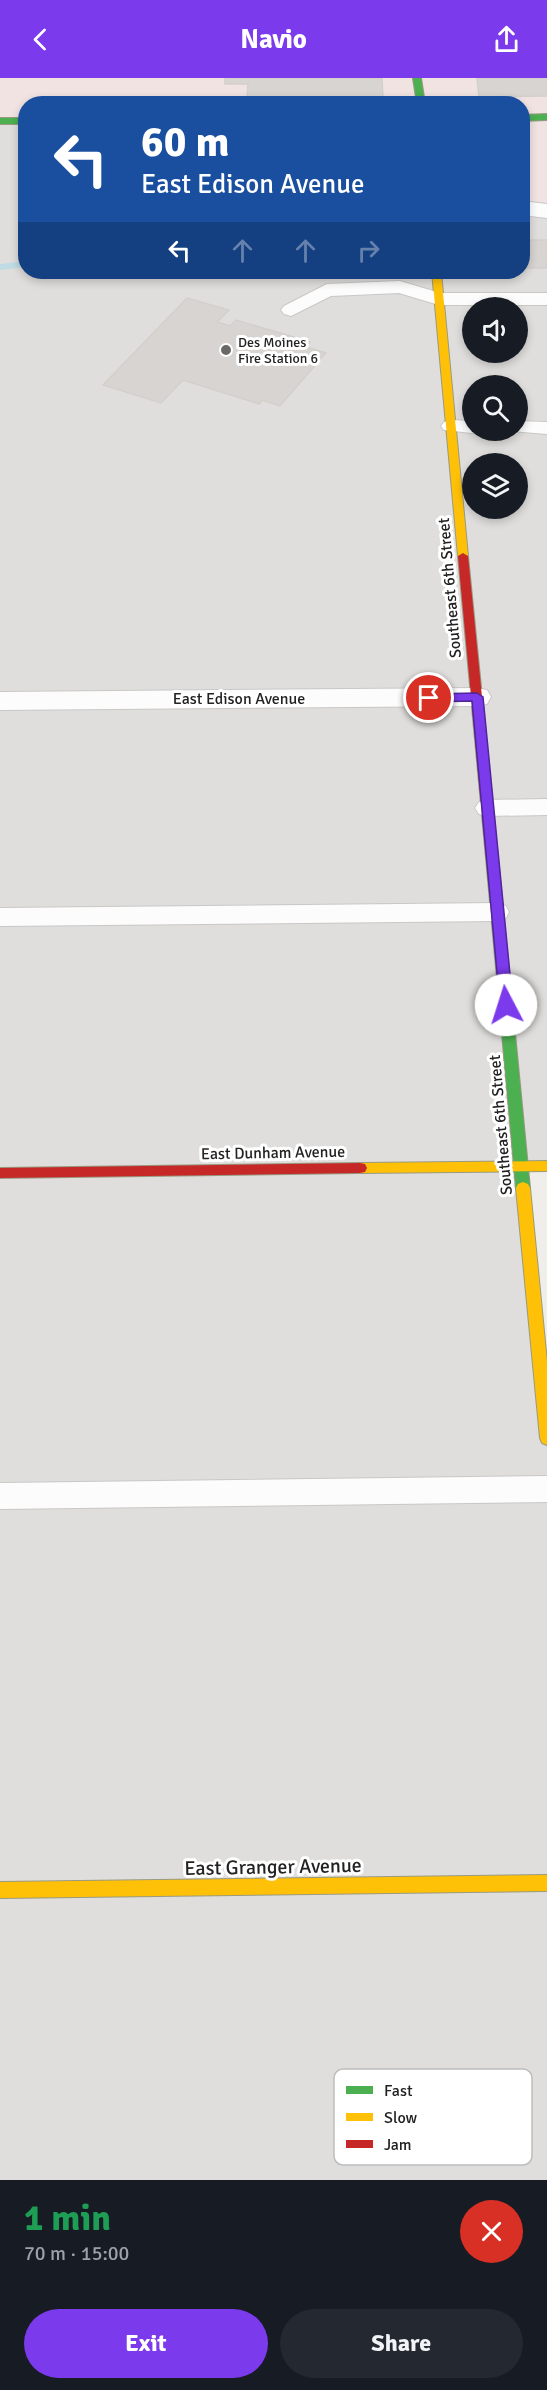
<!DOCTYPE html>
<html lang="en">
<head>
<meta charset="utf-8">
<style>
  body { margin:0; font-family:Signika,sans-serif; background:#242831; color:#f1f3f6; height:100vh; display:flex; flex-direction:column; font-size:22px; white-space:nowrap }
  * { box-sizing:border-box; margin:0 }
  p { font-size:20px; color:#9ea1a6 }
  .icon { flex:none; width:33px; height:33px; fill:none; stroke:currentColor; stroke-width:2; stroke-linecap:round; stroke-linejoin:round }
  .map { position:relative; height:2102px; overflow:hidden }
  .drawer { display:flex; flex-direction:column; background:#171b24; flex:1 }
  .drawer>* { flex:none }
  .hud { position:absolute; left:18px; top:18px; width:512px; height:183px; border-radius:24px; box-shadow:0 3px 9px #0003; background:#1a4fa0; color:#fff; overflow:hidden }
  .fabs { position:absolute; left:462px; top:219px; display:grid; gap:12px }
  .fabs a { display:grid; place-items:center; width:66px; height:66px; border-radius:50%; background:#171b24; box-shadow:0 3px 9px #0003; font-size:30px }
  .pin { position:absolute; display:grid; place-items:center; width:51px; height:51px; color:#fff; margin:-26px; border:3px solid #fff; border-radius:50%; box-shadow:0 2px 6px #0007 }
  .me { position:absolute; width:66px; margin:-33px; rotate:355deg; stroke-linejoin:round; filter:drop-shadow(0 0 4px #0008) }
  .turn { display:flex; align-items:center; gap:21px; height:126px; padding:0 24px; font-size:27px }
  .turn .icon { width:78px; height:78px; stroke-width:2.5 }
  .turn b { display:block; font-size:42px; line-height:51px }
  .lanes { display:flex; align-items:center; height:57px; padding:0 24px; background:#0003; justify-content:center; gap:30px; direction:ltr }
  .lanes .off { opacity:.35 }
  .round { display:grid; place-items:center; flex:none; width:63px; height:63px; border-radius:32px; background:#242831 }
  .overview { display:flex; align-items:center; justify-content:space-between; height:102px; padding:0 24px }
  h1 { font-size:36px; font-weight:700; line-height:45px; color:#1e9e55 }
  .cta { display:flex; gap:12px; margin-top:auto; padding:12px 24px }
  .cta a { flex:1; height:69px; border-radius:36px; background:#7c3aed; color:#fff; font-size:24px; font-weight:700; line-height:69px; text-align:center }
  .cta a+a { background:#242831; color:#f1f3f6 }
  header { display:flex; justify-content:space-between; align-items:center; height:78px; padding:0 24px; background:#7c3aed; color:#fff; font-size:27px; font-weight:700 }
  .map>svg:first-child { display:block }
</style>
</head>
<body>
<header><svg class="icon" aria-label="back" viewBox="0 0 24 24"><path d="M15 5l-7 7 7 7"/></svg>Navio<svg class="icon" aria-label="share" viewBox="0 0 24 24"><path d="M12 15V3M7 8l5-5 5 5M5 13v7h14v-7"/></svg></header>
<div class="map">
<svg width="547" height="2102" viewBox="0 0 547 2102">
  <rect width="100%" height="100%" fill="#f0eeeb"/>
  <path fill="#dfdedc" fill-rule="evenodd" d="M0,43H25L26,194H522V130L547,133V1088H522L547,1360V2102H0ZM472,230H518V274H472ZM472,308H518V352H472ZM472,386H518V430H472Z"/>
  <path fill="#f1e3e1" d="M0,0H547V133L522,130V26H26L25,43H0Z"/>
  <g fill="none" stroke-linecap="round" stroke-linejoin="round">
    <path fill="#bfdbe3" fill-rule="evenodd" d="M26,183V189L0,192V186Z"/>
  </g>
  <path fill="#d7d4d2" stroke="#d3d0cc" stroke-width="1.5" d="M225,0H382L383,20L247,19L248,6H225Z
    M477,0H547V18L479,19Z
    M522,162H547V190H522Z
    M187,220L229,232L217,244L230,248L236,242L310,264L306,269L326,275L280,328L262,322L259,326L183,302L161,325L103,307Z"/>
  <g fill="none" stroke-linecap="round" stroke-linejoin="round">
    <defs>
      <path id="lane" d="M400,203L440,215H547V227H439L399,215L331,218L291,238L284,236L281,232L284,228L327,206Z
        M451,342L472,343V352H480L472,355L444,352L441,348L444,344Z
        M518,343L547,344V356L511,353L518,352Z
        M547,721V737L487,738L479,736L475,730L479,724L487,722Z
        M497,825L506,828L509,834L506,840L497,843L0,848V830Z
        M547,1398V1424L0,1431V1405Z"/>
      <path id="street" d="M522,123L547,126V140L522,137Z
        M477,610L487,612L491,619L487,626L477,628L0,632V614Z"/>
      <path id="fast" d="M413,0H421L425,26H417Z
        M547,36V42L522,43V37Z
        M0,40H26V46H0Z
        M492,776L498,780L530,1110L528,1114H518L516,1110L486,780Z"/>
      <path id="slow" d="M432,194H441L468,478L463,481L458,478Z
        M547,1083V1093L360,1095L355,1094L353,1090L355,1086L360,1085Z
        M523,1104L528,1106L530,1110L547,1284V1367L542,1365L540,1360L516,1110L518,1106Z
        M547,1797V1813L0,1820V1804Z"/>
      <path id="jam" d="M463,475L468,478L498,780L492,784L486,780L458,478Z
        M360,1085L365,1086L367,1090L365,1094L360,1095L0,1100V1090Z"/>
    </defs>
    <use href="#lane" stroke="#c9c8c7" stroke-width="2"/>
    <use href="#street" stroke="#c9c8c7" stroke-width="2"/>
    <use href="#fast" stroke="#999a82" stroke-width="2"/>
    <use href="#slow" stroke="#999a82" stroke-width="2"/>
    <use href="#jam" stroke="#999a82" stroke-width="2"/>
    <use href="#lane" fill="#fdfcfc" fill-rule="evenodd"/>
    <use href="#street" fill="#fdfcfc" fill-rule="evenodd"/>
    <use href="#fast" fill="#4caf50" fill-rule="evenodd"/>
    <use href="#slow" fill="#ffc107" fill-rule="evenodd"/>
    <use href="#jam" fill="#c62828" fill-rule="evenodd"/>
  </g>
  <path fill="#7c3aed" stroke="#51269a" stroke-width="1.5" d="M477,615L483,619L513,927L506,932L500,927L472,623L429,624L423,620L429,616Z"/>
  <circle fill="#6a6968" stroke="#fff" stroke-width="2" cx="226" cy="272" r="6"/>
  <g text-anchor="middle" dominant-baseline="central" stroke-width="6" stroke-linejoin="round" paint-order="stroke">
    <g font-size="14" fill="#222" stroke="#fff" text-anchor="start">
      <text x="238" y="264">Des Moines<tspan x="238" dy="16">Fire Station 6</tspan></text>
    </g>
    <g font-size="16" fill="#222" stroke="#fff">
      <text transform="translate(450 510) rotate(-95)">Southeast 6th Street</text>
      <text x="239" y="621">East Edison Avenue</text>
      <text transform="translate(501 1047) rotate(-95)">Southeast 6th Street</text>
      <text transform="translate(273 1075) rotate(-1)">East Dunham Avenue</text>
    </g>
    <g font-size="20" fill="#222" stroke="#fff">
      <text transform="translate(273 1789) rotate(-1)">East Granger Avenue</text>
    </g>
  </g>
  <rect x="334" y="1991" width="198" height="96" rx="9" fill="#fff" stroke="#bdbdbd" stroke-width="1.5"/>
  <rect x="346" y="2008" width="27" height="8" fill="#4caf50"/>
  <rect x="346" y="2035" width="27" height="8" fill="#ffc107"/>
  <rect x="346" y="2062" width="27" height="8" fill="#c62828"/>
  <g font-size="16" fill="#222">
    <text x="384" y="2018">Fast</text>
    <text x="384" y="2045">Slow</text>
    <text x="384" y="2072">Jam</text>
  </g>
</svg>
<div class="fabs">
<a><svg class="icon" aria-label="sound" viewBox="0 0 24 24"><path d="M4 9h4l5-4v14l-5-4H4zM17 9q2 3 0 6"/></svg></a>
<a><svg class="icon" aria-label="search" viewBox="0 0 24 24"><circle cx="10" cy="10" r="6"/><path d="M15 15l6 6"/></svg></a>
<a><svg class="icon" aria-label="layers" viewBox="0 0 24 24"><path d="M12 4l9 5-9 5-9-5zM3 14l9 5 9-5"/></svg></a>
</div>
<div class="pin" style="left:429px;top:620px;background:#d93025"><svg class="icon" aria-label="arrive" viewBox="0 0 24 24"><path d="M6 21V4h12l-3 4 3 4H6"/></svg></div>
<svg class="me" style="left:506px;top:927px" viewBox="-20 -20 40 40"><circle r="19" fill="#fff"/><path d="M0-13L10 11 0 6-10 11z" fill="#7c3aed"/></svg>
<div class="hud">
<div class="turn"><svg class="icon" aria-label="left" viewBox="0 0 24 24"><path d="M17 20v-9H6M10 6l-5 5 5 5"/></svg><div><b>60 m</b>East Edison Avenue</div></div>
<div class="lanes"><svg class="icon" aria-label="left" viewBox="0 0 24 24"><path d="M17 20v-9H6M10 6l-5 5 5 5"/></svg><svg class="icon off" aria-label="ahead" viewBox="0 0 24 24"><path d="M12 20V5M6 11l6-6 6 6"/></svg><svg class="icon off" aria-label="ahead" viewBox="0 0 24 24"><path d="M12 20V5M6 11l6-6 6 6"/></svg><svg class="icon off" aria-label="right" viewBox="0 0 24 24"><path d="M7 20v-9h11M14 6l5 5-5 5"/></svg></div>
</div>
</div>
<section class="drawer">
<div class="overview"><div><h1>1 min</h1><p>70 m · 15:00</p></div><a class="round" style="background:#d93025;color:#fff"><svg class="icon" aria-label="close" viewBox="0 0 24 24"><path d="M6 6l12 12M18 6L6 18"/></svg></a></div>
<div class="cta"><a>Exit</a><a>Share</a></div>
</section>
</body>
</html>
